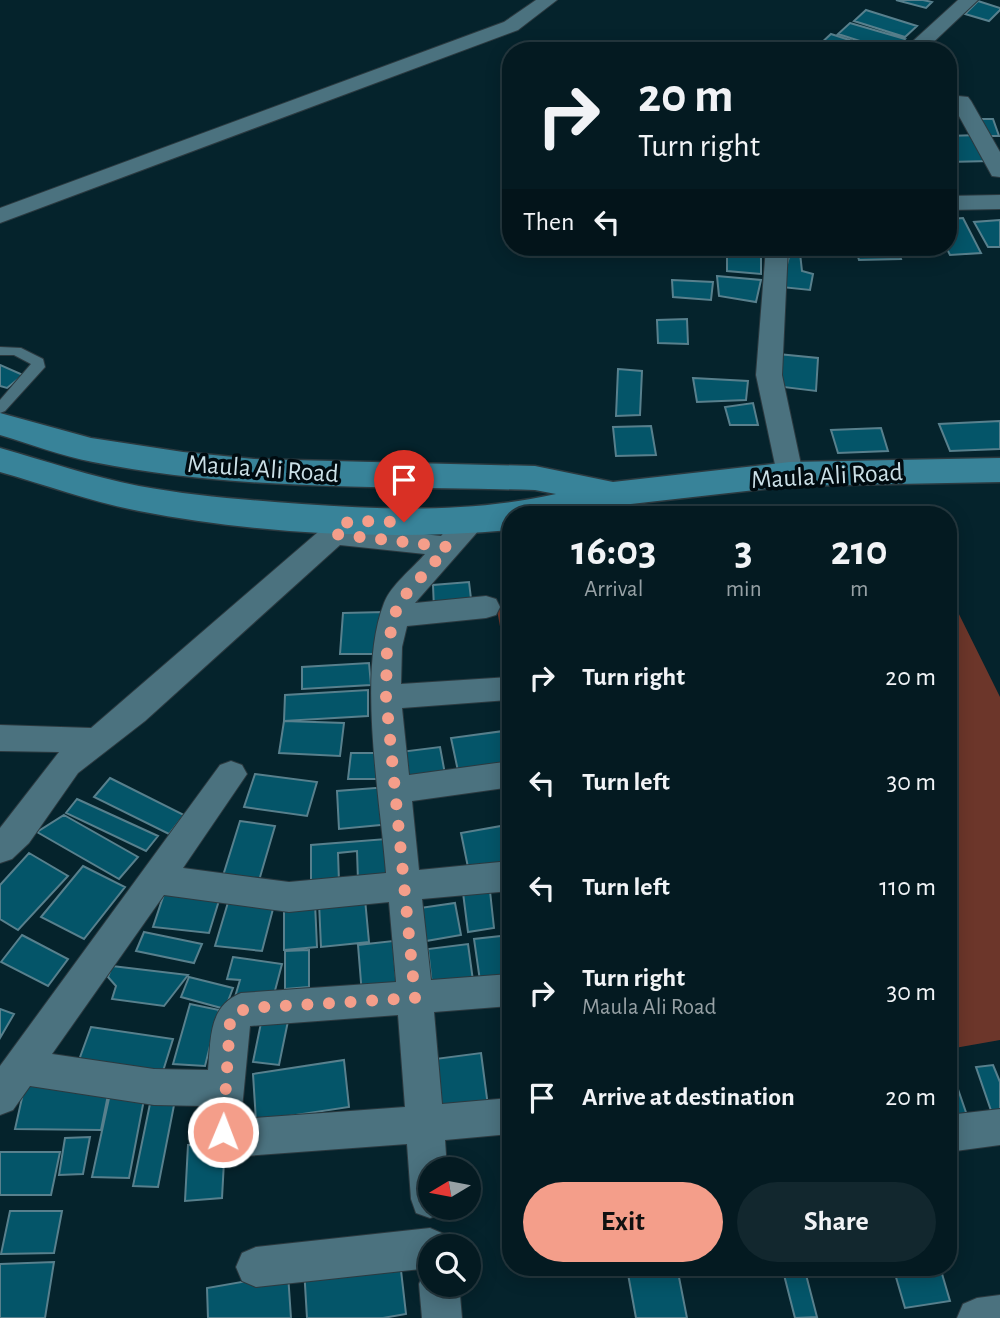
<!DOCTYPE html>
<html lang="en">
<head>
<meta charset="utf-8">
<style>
  body { margin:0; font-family:"Alegreya Sans",sans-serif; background:#12272e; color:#f1f3f6; height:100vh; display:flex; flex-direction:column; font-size:26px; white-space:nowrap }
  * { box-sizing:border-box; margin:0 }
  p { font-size:23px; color:#97a1a5 }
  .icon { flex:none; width:38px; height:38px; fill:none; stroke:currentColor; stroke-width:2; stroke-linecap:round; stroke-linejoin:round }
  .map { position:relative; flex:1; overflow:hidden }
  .sheet { position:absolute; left:502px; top:506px; width:455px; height:770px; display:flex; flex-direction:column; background:#041a21; border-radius:28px; box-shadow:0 4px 18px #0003,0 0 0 2px #25383f }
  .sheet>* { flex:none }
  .banner { position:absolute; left:502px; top:42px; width:455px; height:214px; border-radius:28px; box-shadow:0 4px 18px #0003,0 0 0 2px #25383f; background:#041a21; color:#f1f3f6; overflow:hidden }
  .needle { width:46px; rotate:260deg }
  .controls { position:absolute; left:418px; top:1157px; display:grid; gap:14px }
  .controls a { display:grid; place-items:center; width:63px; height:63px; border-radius:50%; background:#041a21; box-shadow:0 4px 18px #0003,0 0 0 2px #25383f; font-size:35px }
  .pin { position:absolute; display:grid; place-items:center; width:60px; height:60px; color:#fff; margin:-72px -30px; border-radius:50% 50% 50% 0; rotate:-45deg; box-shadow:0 0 7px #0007 }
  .pin .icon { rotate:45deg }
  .me { position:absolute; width:77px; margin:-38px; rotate:1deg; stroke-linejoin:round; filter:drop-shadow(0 0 5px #0008) }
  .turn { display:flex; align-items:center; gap:24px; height:147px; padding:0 21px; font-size:32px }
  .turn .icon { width:91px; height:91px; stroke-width:2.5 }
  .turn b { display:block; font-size:49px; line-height:60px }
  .then { display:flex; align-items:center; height:66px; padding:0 21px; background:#0003; gap:14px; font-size:26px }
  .eta { display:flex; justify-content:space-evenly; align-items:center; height:119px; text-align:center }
  .eta b { font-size:42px; font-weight:700; line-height:49px }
  .primary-button { display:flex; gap:14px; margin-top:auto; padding:14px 21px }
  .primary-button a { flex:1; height:80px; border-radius:42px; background:#f49e8a; color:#111; font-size:28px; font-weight:700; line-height:80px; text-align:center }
  .primary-button a+a { background:#12272e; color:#f1f3f6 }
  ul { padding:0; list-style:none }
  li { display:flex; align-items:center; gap:21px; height:105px; padding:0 21px }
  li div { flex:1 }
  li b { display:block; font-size:26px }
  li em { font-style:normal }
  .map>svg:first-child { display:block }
</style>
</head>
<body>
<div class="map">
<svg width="1000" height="1318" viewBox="0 0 1000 1318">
  <rect width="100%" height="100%" fill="#05232c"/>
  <path fill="#6c362a" d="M948,592L1000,697V1040L949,1049Z
    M511,609V687L497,610Z"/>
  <path fill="#045569" stroke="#58808d" stroke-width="2" d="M896,0H923L932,2L926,8Z
    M978,1L1000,8V10L989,21L965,14Z
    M866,10L917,26L905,37L854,21Z
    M850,23L905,39L891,51L838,34Z
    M831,34L883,51H837L819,45Z
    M977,119H993L999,136H984Z
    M978,135L990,161L948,162V136Z
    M963,218L981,253L950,255L946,247H948V219Z
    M1000,220V247H988L974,222Z
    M727,247H761V274L727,271Z
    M793,247H822L823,251H793Z
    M855,247H897L901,259L859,260Z
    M790,253H800L802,271L813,274L810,290L781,287Z
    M717,276L761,280L756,302L719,296Z
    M672,280L713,282L711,300L673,297Z
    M687,319L688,344L658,343L657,320Z
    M778,354L818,358L816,391L775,386Z
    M0,365L23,375L7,388L0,386Z
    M618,369L642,371L640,415L616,416Z
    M693,378L748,381L746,400L697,402Z
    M753,403L758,425H730L725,407Z
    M1000,421V449L950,451L939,424Z
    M651,426L656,455L616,456L613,427Z
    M881,428L888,451L838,453L831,430Z
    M469,582L472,607L434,609L433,585Z
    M385,612L383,654H340L343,613Z
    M369,663L371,685L302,689V667Z
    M368,690V716L284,721L285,695Z
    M284,721L344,723L340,756L279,753Z
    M511,730V763L458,771L451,738Z
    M440,747L445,774L404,779L400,752Z
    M351,753H388L386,779H348Z
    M255,774L317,782L307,816L244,807Z
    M110,778L184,815L169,834L94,797Z
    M388,787L391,824L339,829L337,791Z
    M77,799L158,836L146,851L66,813Z
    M64,815L138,857L119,879L37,832Z
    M240,821L275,826L258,884L222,879Z
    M501,826L511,870L470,877L461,833Z
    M386,839L387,878L358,881L357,851L338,853L339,882L311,884V845Z
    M29,853L68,876L18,930L0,919V885Z
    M83,866L125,887L84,939L41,917Z
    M489,882L494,928L468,932L462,885Z
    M167,885L221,894L209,933L153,927Z
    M229,899L274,905L262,951L215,946Z
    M365,899L369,942L321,947L319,903Z
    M315,903L317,947L284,950V906Z
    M455,903L461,935L426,941L420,908Z
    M144,932L202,944L194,963L136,951Z
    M22,935L68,959L48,986L1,962Z
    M511,935V977L480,981L474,939Z
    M393,941L397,991L362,995L358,945Z
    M468,944L474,988L433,994L428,949Z
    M309,950V987L285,989V951Z
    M233,957L282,964L272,1002L235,997L240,980L227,979Z
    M112,966L188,975L164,1006L112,999L116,986L108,977Z
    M189,977L233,988L225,1009L181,997Z
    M190,1004L219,1010L205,1066L173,1064Z
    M0,1009L14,1014L0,1038Z
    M262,1018L288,1021L279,1065L253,1062Z
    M91,1027L173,1039L159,1084L75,1071Z
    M481,1053L488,1106L440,1112L435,1059Z
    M344,1060L349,1107L256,1121L253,1074Z
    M993,1065L1000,1082V1121L995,1122L976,1067Z
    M948,1069H951L970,1124L948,1117Z
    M26,1080L109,1090L101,1130L15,1129Z
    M111,1089H146L129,1178L92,1177Z
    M152,1094L176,1095L158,1187L133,1186Z
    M90,1137L83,1174L59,1175L65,1138Z
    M225,1143L222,1198L185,1201L188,1145Z
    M0,1152H60L51,1195H0Z
    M10,1211H62L54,1253L1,1254Z
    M399,1253L406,1314L383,1318H307L304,1268Z
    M54,1262L45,1318H0V1264Z
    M677,1267L687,1318H636L628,1274Z
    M782,1267H804L817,1317L795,1318Z
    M893,1267H940L950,1301L905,1308Z
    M288,1274L291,1318H208L207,1288Z"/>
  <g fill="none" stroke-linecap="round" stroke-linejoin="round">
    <defs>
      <path id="lane" d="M0,347L21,348L43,359L45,367L5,411L0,413V400L31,364L14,355H0Z"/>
      <path id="street" d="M536,0H557L518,30L0,223V208L504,22Z
        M958,0H978L924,51H902Z
        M948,95L968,97L971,101L1000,152V177L992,176L954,107H948Z
        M1000,195V209L948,210V196Z
        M766,247H788L782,375L803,474L799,481L790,483L781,481L777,474L756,375Z
        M349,511L359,514L363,521L359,527L441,536C453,523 461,509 480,515L484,522L480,529L415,603L486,596L496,599L500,607L496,615L486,618L407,626L402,647L401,684L511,677V699L508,700L402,708L409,775L511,761V787L412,801L419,870L511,861V891L422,899L431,980L511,974V1006L434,1012L442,1104L511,1098V1134L445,1140L447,1169H430V1208H446L444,1213L430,1218L416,1213L411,1199L407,1144L232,1157C204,1145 202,1135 205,1106L154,1105L30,1086L13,1110L0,1115V1066L220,765L231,761L242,765L247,774L183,868L289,882L386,873C380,797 357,672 384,603C391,585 412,569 425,554L340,545L145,721L78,773L29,843L12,859L0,863V828L59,752L0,751V725L91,728L339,514ZM164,895L289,912L389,902L396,982L241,993C208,1006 211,1040 208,1070L154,1069L52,1054ZM398,1015L405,1107L241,1119L250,1026Z
        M1000,1109V1145L948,1152V1115Z
        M430,1228L444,1234L449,1246H430V1284H459L462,1318H422L419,1284L425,1270L430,1268L256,1287L242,1281L236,1267L242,1253L256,1247Z
        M1000,1295V1318H957L963,1304L977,1298Z"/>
      <path id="primary" d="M0,413L91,438L183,452L254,459L535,466L613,482L790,462L1000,458V482L790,486L613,506L577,514H511V530C391,541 258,534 139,511C92,502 46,485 0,472V448C46,461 92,477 139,486C193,496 247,500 302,504C388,510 471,513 556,494L535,490C388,486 238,491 93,462C61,456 31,444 0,435Z"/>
    </defs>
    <use href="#lane" stroke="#2c3a40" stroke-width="2"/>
    <use href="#street" stroke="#2c3a40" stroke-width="2"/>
    <use href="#primary" stroke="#2c3a40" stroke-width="3"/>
    <use href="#lane" fill="#4b727f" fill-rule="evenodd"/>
    <use href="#street" fill="#4b727f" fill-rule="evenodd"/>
    <use href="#primary" fill="#388399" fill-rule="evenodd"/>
  </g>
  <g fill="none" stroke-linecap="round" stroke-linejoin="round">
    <path stroke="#f49e8a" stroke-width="12" stroke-dasharray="0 21.6" d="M223,1132L230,1022L234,1013L249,1008L415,998L386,697L387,647L398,603L448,547L334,534L349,521L404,522"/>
  </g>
  <g text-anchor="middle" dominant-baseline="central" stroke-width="7" stroke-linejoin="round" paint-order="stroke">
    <g font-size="26" fill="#cadfe6" stroke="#000b10">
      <text transform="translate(263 469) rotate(4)">Maula Ali Road</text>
      <text transform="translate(827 476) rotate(-3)">Maula Ali Road</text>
    </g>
  </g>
</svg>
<div class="controls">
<a><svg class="needle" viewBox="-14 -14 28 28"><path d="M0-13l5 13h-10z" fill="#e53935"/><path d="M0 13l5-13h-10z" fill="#97a1a5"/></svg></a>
<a><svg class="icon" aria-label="search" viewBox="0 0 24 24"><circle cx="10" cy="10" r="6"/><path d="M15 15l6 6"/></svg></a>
</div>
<div class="pin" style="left:404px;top:522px;background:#d93025"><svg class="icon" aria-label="arrive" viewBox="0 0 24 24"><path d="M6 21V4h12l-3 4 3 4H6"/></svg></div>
<svg class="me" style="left:223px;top:1132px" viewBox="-20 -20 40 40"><circle r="17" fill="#f49e8a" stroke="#fff" stroke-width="3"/><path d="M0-11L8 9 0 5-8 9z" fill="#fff"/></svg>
<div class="banner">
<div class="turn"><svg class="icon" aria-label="right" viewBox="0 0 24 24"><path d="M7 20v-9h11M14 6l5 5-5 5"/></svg><div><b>20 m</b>Turn right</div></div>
<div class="then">Then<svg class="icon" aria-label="left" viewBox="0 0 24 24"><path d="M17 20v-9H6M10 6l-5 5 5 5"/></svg></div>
</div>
<section class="sheet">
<div class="eta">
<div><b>16:03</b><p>Arrival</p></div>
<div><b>3</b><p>min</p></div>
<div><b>210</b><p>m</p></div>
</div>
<ul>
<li><svg class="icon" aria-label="right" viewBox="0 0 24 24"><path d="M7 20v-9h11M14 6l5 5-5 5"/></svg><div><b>Turn right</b></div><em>20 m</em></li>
<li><svg class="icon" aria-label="left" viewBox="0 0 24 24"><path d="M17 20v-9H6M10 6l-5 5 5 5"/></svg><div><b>Turn left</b></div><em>30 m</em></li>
<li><svg class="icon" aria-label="left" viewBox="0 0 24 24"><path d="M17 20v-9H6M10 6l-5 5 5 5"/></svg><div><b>Turn left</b></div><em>110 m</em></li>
<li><svg class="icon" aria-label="right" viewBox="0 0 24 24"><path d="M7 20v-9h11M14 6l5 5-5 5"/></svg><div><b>Turn right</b><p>Maula Ali Road</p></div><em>30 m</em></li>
<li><svg class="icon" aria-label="arrive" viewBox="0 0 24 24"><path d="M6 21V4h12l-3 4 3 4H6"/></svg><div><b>Arrive at destination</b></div><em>20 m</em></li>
</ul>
<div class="primary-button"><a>Exit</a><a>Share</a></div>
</section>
</div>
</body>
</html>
